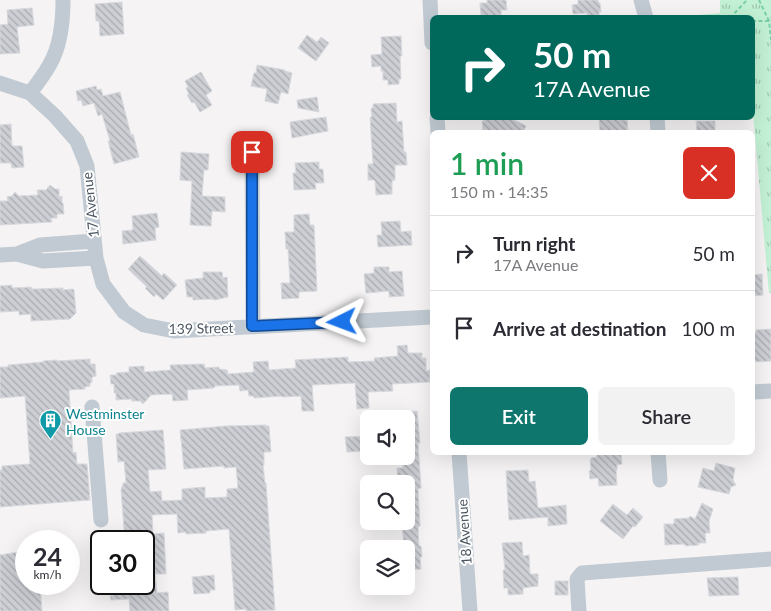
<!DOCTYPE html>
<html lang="en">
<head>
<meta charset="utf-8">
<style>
  body { margin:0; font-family:Lato,sans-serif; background:#f2f2f3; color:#2b2b33; height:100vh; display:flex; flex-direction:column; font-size:19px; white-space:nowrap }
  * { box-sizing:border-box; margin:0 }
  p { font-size:16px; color:#7c7c81 }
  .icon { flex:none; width:28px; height:28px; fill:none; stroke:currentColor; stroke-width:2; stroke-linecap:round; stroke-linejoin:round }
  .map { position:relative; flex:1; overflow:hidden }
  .details { position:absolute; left:430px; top:130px; width:325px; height:325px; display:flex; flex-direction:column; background:#fff; border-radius:8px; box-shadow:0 5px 20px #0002 }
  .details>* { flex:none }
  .hud { position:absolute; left:430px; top:15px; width:325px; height:105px; border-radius:8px; box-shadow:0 5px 20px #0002; background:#00695c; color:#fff; overflow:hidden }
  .fabs { position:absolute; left:360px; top:410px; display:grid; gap:10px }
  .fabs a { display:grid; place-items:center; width:55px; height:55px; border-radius:8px; background:#fff; box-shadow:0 5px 20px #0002; font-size:25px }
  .speed { position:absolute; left:15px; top:530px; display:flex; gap:10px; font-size:25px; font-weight:700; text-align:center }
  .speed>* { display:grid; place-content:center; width:65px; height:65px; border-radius:50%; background:#fff; box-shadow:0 5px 20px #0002; line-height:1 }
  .speed small { font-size:12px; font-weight:400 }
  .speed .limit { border:2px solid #111; border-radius:8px; background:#fff; color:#111 }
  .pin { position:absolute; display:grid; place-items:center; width:42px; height:42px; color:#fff; margin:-21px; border-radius:10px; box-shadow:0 2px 8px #0006 }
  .me { position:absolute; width:55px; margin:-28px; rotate:267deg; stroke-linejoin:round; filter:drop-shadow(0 0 4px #0008) }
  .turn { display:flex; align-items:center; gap:18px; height:105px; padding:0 20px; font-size:22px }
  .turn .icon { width:65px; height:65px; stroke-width:2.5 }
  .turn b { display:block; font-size:35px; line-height:42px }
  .round { display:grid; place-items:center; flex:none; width:52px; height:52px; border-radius:8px; background:#f2f2f3 }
  .overview { display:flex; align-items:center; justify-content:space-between; height:85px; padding:0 20px }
  h1 { font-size:30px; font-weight:600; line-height:38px; color:#1e9e55 }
  .cta { display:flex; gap:10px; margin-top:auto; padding:10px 20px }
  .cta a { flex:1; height:58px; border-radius:8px; background:#0f766e; color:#fff; font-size:20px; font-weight:600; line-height:58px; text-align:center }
  .cta a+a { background:#f2f2f3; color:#2b2b33 }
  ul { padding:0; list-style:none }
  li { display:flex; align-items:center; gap:15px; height:75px; padding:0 20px; border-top:1px solid #e1e1e2 }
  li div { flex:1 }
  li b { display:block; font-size:19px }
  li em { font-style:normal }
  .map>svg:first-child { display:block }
</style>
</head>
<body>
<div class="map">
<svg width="771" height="611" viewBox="0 0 771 611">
  <defs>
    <pattern id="park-tufts" width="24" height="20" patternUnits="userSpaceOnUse" patternTransform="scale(1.25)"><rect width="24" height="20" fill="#c3f1d5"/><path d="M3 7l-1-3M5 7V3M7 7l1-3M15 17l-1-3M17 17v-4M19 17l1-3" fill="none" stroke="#a0c6b0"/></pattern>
    <pattern id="building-back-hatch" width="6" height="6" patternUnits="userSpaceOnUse" patternTransform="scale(1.25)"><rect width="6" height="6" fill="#cdcfd5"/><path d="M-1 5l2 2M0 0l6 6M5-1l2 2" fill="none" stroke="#a8abb0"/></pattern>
  </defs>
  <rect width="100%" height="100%" fill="#f5f3f3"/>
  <path fill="url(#park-tufts)" d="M720,0H771V293H769L753,114L752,18L674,17L720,13Z"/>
  <path fill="url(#building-back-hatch)" stroke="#d7d9de" d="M487,0H506L507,10H501V17L481,18L480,3H487Z
    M578,0H598L599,3H600L601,12H599V15L587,16V13L573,14L572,5L578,4Z
    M122,2L124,34L100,36L99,21H96L95,4Z
    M32,8L34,25L17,27L20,53L0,54V25L8,24L7,10Z
    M307,35L317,42L321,37L329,43L316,61L298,48Z
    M401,36L402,56H400L401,79H399V84L388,85V80H383V71H381V66L372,67L371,55L382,54L381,37Z
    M257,65L285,70V71L292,73L288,94L281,92L278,104L265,101L267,89L251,86L254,73H256Z
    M201,72L212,91L206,95L212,105L200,112L194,102L192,103L187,95L189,94L186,88L188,87L185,81Z
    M96,86L97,90L101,89L103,96L120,92L131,135L133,134L139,157L114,164L108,141H110L102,114L98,116L94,103L83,106L81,100L78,101L76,91Z
    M317,97L319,112L298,108L297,100Z
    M396,103L397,122L402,121L404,152H406L407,165H395V180L392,181V194L376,195L375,181L374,180H368V164H373L370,117H372L371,109L373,107V104Z
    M326,117L328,131L292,138L290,122Z
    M484,118H510L526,126L523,132H483L482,121H484Z
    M599,118H622V120H627L628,132H614V131L600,132Z
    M696,121H715V132H697Z
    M11,124L12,146H22L24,167L12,168L11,163H0V125Z
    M181,152L209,154L208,170H204L202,196L225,197V212L212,211L211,226L190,225L192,181L180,180Z
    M319,162V169H323L324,183H315L316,189L294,190L293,173H296L295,163Z
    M50,185L55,189H59V197L62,196V203H63L64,214H57V218H51L52,222L0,225V201H8L7,197L12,196L15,192L19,196L38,195L37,190H46Z
    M157,213L159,227L155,228L156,240L123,244L122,231L133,230L132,216Z
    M309,214L310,225H314L317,291L299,292V298L282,299L281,283H290L288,249H286L285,232H294V215Z
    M400,221L401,232L411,231L412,245L378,247L377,235H382L381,222Z
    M140,256L162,276L164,273L177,285L163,300L156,294L154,297L145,288L147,287L128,269Z
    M374,267H389V272L402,271L404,296L389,297V291L366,293L364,274L374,273Z
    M203,272H222L223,278L227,277L228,297L215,300L211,299L193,300V297H187L185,280L203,278Z
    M762,274L763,295L752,296V275Z
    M12,285V288L31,287L32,289H36L63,288V290L73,289V290H74L76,313L70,319L31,321V314L19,315V311L0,312V286Z
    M771,329V361L752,362V332H756V330Z
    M407,345L408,353H422V358H426V371L430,370V382L392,384L393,391L368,392L369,408L357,409L355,383L312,385L314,411H302L301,396L282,397V396L254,398V396H249L248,390L240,391L239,385L215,386L214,388L187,390L188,400L173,401L172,394L151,395L143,404L140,401H132L131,399L116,400V393H114V384H111L110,375H117L116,373L129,372V367L144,366V372L171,370L170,365L204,364L205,368L219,367V369L227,370L228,374L254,372L253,362L268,361L269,370L296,368L295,360L348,357V362L375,361L374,358L398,356L397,346Z
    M90,359V364H95L96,376L92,377V382L90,383V386L85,387V389L69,390L73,453L76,452L77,464H87L90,500L0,507V470H2V466L30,464L25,396L0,398V367H8V365L43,362V361L57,360V361Z
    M417,411L420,443H418L421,488L418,489L420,526L418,527L419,546H421L422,557H420L421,569L406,570V549H404L402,521H406V484H398L397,468H403L402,457H406V412Z
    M266,425V426H269L271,452H264V465H263L265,483H266L275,610L246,611V609L235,610L229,529L206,531V533L186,534V532L178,533L177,514L152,515L153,534L164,533L166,574H155L157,593L168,592L169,611H130L129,599L111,600L110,596L129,591V587L144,585V541H125L121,490L122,486H123V483H126L124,461L118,462L116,434H119V433L163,430L166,469L148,470L150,492L161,491L162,501L182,500V489L205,487V498L227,497V489L238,488L236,467L224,468V466L184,469L180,430L226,426Z
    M369,436V451L347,452L345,437Z
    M597,452H621L622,464L617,465V470H616L617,485L599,486L598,478L590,479L589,471L591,470L590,459H591V458L597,457Z
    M716,463L735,468L733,480L736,485L731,487L729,494L698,487L703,468L714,471Z
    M528,470L529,482L535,481L538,508L566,505L567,524L548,526V517L509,520L506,471Z
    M702,503L713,509L709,521L710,533H705L706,543H698L699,545L685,546V544L665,545L664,524H674V519L689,518L690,516L695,519Z
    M613,504L627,515L633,508L643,517L635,527L633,526L623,539L600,521Z
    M522,542L523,556L529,555L530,574H538V586L523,588V594L508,595V588H504L503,570H505L502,543Z
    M25,551V553H26V584H40L42,611H0V555Z
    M214,575L215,590H210V593L194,594L192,577Z
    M738,577L739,595L709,596L707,578Z
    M555,581H568V595H555Z"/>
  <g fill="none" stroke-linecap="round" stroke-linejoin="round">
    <path stroke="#7ad0a6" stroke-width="2" stroke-dasharray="4 2.5" stroke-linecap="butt" d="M759,0L769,21L771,40
      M730,18L747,0
      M752,21H769"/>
    <path stroke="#c1cad2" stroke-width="15" d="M430,0L432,43
      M641,0L646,18
      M0,83L30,93L55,116L77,141L87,166L96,258L103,284L124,312L144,325L174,331L432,317
      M30,93C37,84 44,75 50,64C61,45 63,22 63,0
      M437,118L438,132
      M657,118L658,132
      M252,152L253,327
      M17,254L43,261L96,258
      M0,255L17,254L40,245L94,241
      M752,392L771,391
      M92,407L101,520
      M459,452L470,611
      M658,452L660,480
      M579,611L577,579L582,573L771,559"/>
  </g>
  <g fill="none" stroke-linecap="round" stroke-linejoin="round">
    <defs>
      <path id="route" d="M252,152V326L342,322"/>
    </defs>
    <use href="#route" stroke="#114b97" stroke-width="12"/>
    <use href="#route" stroke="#1a73e8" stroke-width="9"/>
  </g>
  <defs>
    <symbol id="building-pin" viewBox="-11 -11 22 30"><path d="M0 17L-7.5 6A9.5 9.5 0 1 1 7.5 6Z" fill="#0f9aa8" stroke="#fff"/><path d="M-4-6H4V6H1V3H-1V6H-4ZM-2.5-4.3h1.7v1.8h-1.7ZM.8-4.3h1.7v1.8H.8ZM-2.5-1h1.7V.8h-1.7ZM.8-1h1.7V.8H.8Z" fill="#fff"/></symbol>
  </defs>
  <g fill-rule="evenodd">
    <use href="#building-pin" x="38" y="408" width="25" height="34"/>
  </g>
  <g text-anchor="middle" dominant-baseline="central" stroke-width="4" stroke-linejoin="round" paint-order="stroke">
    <g font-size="14" fill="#4a5661" stroke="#fff">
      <text transform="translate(90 205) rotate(-96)">17 Avenue</text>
      <text transform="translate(201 328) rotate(-1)">139 Street</text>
      <text transform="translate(464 532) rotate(-94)">18 Avenue</text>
    </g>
    <g font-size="14" fill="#0d838f" stroke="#fff" text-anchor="start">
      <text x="66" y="413">Westminster<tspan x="66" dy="16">House</tspan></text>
    </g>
  </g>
</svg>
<div class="fabs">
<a><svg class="icon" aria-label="sound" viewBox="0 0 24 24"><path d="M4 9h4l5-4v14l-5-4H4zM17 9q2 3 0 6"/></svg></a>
<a><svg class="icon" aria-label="search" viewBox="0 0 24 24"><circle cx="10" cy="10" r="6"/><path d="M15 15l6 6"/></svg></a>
<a><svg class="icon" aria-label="layers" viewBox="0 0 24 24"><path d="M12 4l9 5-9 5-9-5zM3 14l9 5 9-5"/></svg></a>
</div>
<div class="speed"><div>24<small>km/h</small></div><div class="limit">30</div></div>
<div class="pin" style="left:252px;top:152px;background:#d93025"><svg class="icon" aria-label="arrive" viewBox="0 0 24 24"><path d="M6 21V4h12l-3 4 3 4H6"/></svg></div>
<svg class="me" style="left:342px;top:322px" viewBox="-20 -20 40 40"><path d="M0-17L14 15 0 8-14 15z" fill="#1a73e8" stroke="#fff" stroke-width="4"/></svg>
<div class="hud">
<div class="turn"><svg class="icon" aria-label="right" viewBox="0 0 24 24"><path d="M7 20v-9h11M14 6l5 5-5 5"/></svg><div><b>50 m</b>17A Avenue</div></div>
</div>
<section class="details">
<div class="overview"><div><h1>1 min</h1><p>150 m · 14:35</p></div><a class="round" style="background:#d93025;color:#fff"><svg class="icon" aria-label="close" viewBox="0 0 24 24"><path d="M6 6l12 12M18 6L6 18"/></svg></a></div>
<ul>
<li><svg class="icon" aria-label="right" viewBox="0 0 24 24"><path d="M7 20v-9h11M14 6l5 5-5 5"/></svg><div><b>Turn right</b><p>17A Avenue</p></div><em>50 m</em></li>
<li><svg class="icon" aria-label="arrive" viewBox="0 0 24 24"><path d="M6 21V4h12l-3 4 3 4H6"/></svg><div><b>Arrive at destination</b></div><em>100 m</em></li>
</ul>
<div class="cta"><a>Exit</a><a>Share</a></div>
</section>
</div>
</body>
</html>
